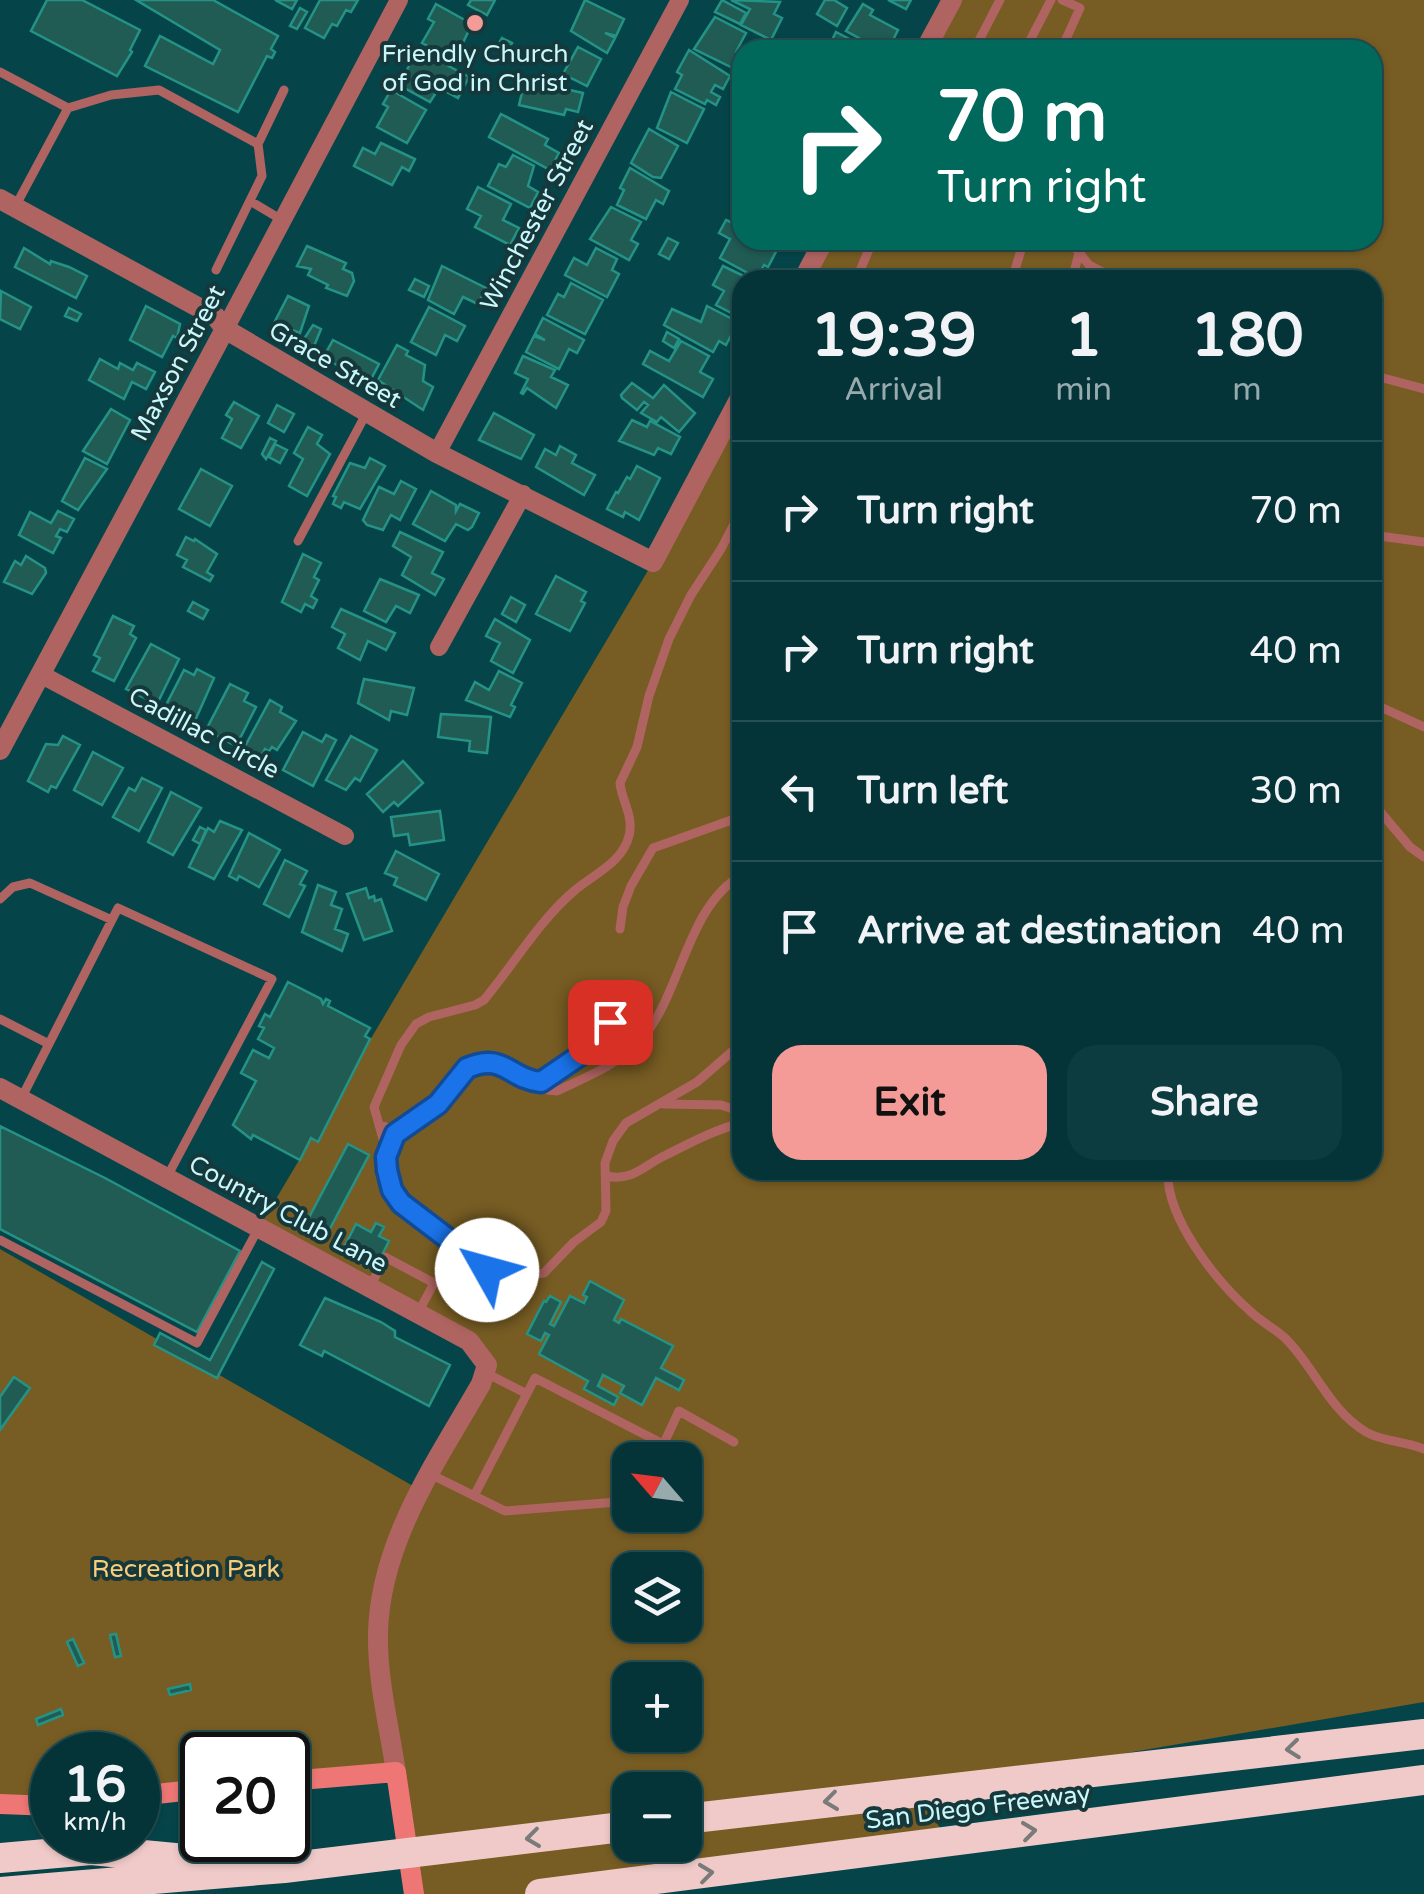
<!DOCTYPE html>
<html lang="en">
<head>
<meta charset="utf-8">
<style>
  body { margin:0; font-family:"Varela Round",sans-serif; background:#0d3c40; color:#f1f3f6; height:100vh; display:flex; flex-direction:column; font-size:38px; white-space:nowrap }
  * { box-sizing:border-box; margin:0 }
  p { font-size:32px; color:#97aaae }
  .icon { flex:none; width:55px; height:55px; fill:none; stroke:currentColor; stroke-width:2; stroke-linecap:round; stroke-linejoin:round }
  .map { position:relative; flex:1; overflow:hidden }
  .panel { position:absolute; left:732px; top:270px; width:650px; height:910px; display:flex; flex-direction:column; background:#043438; border-radius:30px; box-shadow:0 2px 8px #0004,0 0 0 2px #254f53 }
  .panel>* { flex:none }
  .banner { position:absolute; left:732px; top:40px; width:650px; height:210px; border-radius:30px; box-shadow:0 2px 8px #0004,0 0 0 2px #254f53; background:#00695c; color:#fff; overflow:hidden }
  .needle { width:65px; rotate:298deg }
  .fabs { position:absolute; left:612px; top:1442px; display:grid; gap:20px }
  .fabs a { display:grid; place-items:center; width:90px; height:90px; border-radius:20px; background:#043438; box-shadow:0 2px 8px #0004,0 0 0 2px #254f53; font-size:50px }
  .speed { position:absolute; left:30px; top:1732px; display:flex; gap:20px; font-size:50px; font-weight:700; text-align:center }
  .speed>* { display:grid; place-content:center; width:130px; height:130px; border-radius:50%; background:#043438; box-shadow:0 2px 8px #0004,0 0 0 2px #254f53; line-height:1 }
  .speed small { font-size:25px; font-weight:400 }
  .speed .limit { border:5px solid #111; border-radius:15px; background:#fff; color:#111 }
  .pin { position:absolute; display:grid; place-items:center; width:85px; height:85px; color:#fff; margin:-42px; border-radius:20px; box-shadow:0 5px 15px #0006 }
  .me { position:absolute; width:110px; margin:-55px; rotate:308deg; stroke-linejoin:round; filter:drop-shadow(0 0 8px #0008) }
  .turn { display:flex; align-items:center; gap:35px; height:210px; padding:0 40px; font-size:45px }
  .turn .icon { width:130px; height:130px; stroke-width:2.5 }
  .turn b { display:block; font-size:70px; line-height:85px }
  .eta { display:flex; justify-content:space-evenly; align-items:center; height:170px; text-align:center }
  .eta b { font-size:60px; font-weight:700; line-height:70px }
  .action { display:flex; gap:20px; margin-top:auto; padding:20px 40px }
  .action a { flex:1; height:115px; border-radius:30px; background:#f59b97; color:#111; font-size:40px; font-weight:700; line-height:115px; text-align:center }
  .action a+a { background:#0d3c40; color:#f1f3f6 }
  ul { padding:0; list-style:none }
  li { display:flex; align-items:center; gap:30px; height:140px; padding:0 40px; border-top:2px solid #254f53 }
  li div { flex:1 }
  li b { display:block; font-size:38px }
  li em { font-style:normal }
  .map>svg:first-child { display:block }
</style>
</head>
<body>
<div class="map">
<svg width="1424" height="1894" viewBox="0 0 1424 1894">
  <rect width="100%" height="100%" fill="#05454a"/>
  <path fill="#775c23" fill-rule="evenodd" d="M952,0H1424V1702L923,1788L927,1808L953,1848L570,1894H418L386,1776L288,1778V1755H202V1789L138,1797V1755H52V1805L0,1800V1249L420,1490L482,1360L260,1226L653,562L742,394V1170H1372V280H803L824,240H1372V50H925ZM630,1460H685V1515H630ZM630,1570H685V1625H630ZM630,1680H685V1735H630ZM630,1790H685V1845H630Z"/>
  <path fill="#205c54" stroke="#249385" stroke-width="2.5" d="M47,0H82L140,30L130,50L132,52L117,76L31,31Z
    M136,0H213L278,36L271,49L275,52L272,58L267,56L238,112L145,66L160,36L213,64L220,50Z
    M275,0H297L292,9Z
    M320,0H358L351,12L346,10L337,26L332,24L324,38L305,28Z
    M471,0H495L487,15L468,5Z
    M585,0L624,19L616,36L605,33L615,38L607,53L571,31Z
    M722,0L746,13L740,24L715,12Z
    M731,0L780,2L774,14L782,18L771,40L741,25L750,9Z
    M825,0H834L847,8L837,26L817,14Z
    M888,0H911L906,9Z
    M436,4L472,24L455,59L422,43L434,22L428,19Z
    M863,4L873,10L870,15L898,30L888,50H881L846,31Z
    M300,8L307,12L297,29L290,26Z
    M715,17L746,33L736,52L742,56L737,70L694,49Z
    M836,32L871,50H827Z
    M502,38L512,43L507,52L497,47Z
    M413,47L469,77L458,98L439,88L430,102L399,85L410,64L405,62Z
    M578,47L601,59L587,86L563,74Z
    M689,50L730,76L723,89L715,85L711,92L720,97L716,105L707,100L705,104L675,89L682,75L677,72Z
    M525,80L583,93L578,112L566,109L564,115L519,105Z
    M391,90L426,110L407,143L377,127L388,107L383,104Z
    M671,92L704,109L687,143L657,128Z
    M501,114L548,139L545,145L559,153L550,170L489,137Z
    M649,129L678,146L661,178L653,177L631,163Z
    M381,143L415,159L409,171L402,167L392,185L354,166L363,148L375,154Z
    M513,155L534,166L528,186L538,192L530,208L488,186L499,164L506,167Z
    M630,168L669,191L663,204L656,200L646,219L617,205L624,190L620,188Z
    M478,187L511,204L503,220L519,228L510,245L475,227L481,216L467,209Z
    M611,207L641,222L631,240L638,244L629,260L590,239Z
    M726,220L742,227V240H768L779,246L768,267L764,265L757,278L720,258L730,239L719,233Z
    M668,238L678,243L669,259L659,254Z
    M307,246L346,263L343,269L352,273L354,281L347,296L326,288L328,285L308,275L311,269L297,266Z
    M24,248L50,264L51,261L69,267L87,276L76,298L15,267Z
    M596,248L617,259L612,270L619,274L607,297L565,275L574,258L587,265Z
    M442,266L486,288L478,304L463,297L454,314L428,300Z
    M723,266L752,280H742L741,318L716,305L724,291L713,285Z
    M415,279L429,286L424,297L409,290Z
    M571,283L603,300L585,334L547,315L558,294L564,297Z
    M1,291L31,307L20,329L0,319Z
    M288,296L309,306L300,333L274,323Z
    M146,306L180,324L177,338L173,336L162,357L130,340Z
    M707,306L738,322L726,345L719,341L713,352L664,325L672,309L701,322Z
    M429,307L465,326L457,341L445,335L436,355L411,342Z
    M69,308L81,314L77,321L65,316Z
    M543,318L584,340L577,353L569,349L559,369L526,352L534,336L545,340L535,334Z
    M313,325L321,329L312,351L300,345Z
    M667,332L679,339L674,348L663,341Z
    M333,340L379,364L370,381L323,358Z
    M681,341L709,356L700,372L713,379L703,397L643,364L650,351L669,361Z
    M397,345L408,351L406,355L425,365L423,381L433,387L423,410L378,380Z
    M523,356L555,370L551,377L568,385L556,408L527,388L523,394L521,393L528,379L515,373Z
    M100,359L118,369L120,363L133,370L137,363L155,372L146,389L132,382L124,399L89,380Z
    M632,383L653,398L664,385L695,413L679,432L661,417L657,422L641,413L648,405L644,402L637,410L622,398L621,395Z
    M234,402L259,416L241,448L222,438L232,419L226,415Z
    M277,405L294,414L284,432L268,423Z
    M111,409L130,420L107,464L83,451Z
    M494,413L534,435L521,459L479,440Z
    M632,420L647,427L650,421L680,437L671,454L658,448L654,455L619,441Z
    M308,427L322,435L317,444L330,454L307,496L289,486L303,459L294,453Z
    M270,438L276,441L266,459L262,454Z
    M275,444L287,450L280,463L269,457Z
    M560,446L576,455L572,463L595,475L584,495L536,467L545,449L556,455Z
    M85,458L107,469L78,510L62,501Z
    M370,458L385,466L360,509L344,502L341,508L333,504L336,497L333,496L350,463L365,468Z
    M637,466L660,478L639,520L625,512L623,517L607,509L616,492L618,493L627,477L630,479Z
    M201,469L232,486L210,526L179,509Z
    M401,481L416,489L400,520L391,515L383,530L367,525L363,520L379,487L394,494Z
    M431,491L456,505V511L460,504L479,513L472,527L468,530L456,524L445,541L413,524Z
    M58,511L74,519L67,532L60,529L56,536L61,538L53,553L19,535L30,512L51,523Z
    M400,532L443,552L432,573L444,579L435,595L402,575L411,557L393,546Z
    M186,537L194,541L195,539L217,554L207,572L213,576L210,581L183,567L187,560L177,555Z
    M303,554L321,563L314,577L319,580L311,596L317,600L313,608L305,604L301,612L282,602Z
    M26,556L45,568L46,573L32,594L4,582L15,561L21,565Z
    M556,576L586,592L581,601L585,603L570,631L536,614Z
    M380,579L419,595L410,613L396,606L386,622L364,611Z
    M511,597L525,605L516,622L502,614Z
    M193,602L208,610L203,619L188,611Z
    M341,609L395,633L386,650L368,641L360,660L338,648L345,634L332,627Z
    M113,616L134,626L130,634L136,638L114,681L93,671L100,658L94,655Z
    M495,619L530,640L513,673L491,661L500,643L486,636Z
    M151,644L179,659L157,704L126,689Z
    M197,669L214,678L194,723L165,707L184,670L194,675Z
    M499,671L522,683L511,705L515,707L510,717L466,700L475,682L489,690Z
    M364,679L414,688L407,715L391,711L389,720L358,703Z
    M230,684L248,693L244,701L256,707L236,746L206,730Z
    M270,700L282,707L280,712L296,721L277,750L272,747L269,751L265,749L260,758L243,750Z
    M441,714L491,717L487,753L469,751L470,741L438,737Z
    M303,732L322,742L326,735L336,740L313,786L283,770Z
    M63,736L80,745L56,788L51,786L48,792L28,781L46,744L58,745Z
    M351,736L377,750L360,781L355,778L346,790L326,780Z
    M93,752L123,768L102,805L74,790Z
    M403,761L423,783L398,806L394,802L383,812L367,794Z
    M142,778L162,788L139,831L113,817L129,788L135,791Z
    M171,792L201,808L173,855L148,842Z
    M440,811L444,840L410,845L408,834L394,836L391,817Z
    M220,821L242,830L214,879L189,867L208,828L214,832Z
    M200,827L206,830L200,844L193,840Z
    M249,833L280,850L259,887L239,876L237,880L229,876Z
    M396,851L439,874L426,900L394,885L397,878L385,873Z
    M285,860L307,871L300,884L305,886L289,917L264,904Z
    M318,885L336,892L331,905L342,909L335,929L348,934L342,951L302,932Z
    M366,888L369,898L374,896L375,901L381,899L392,931L364,940L347,894Z
    M288,982L321,999L323,1004L326,999L330,1001L328,1006L370,1028L365,1036L370,1039L318,1142L311,1138L300,1160L253,1135L251,1139L233,1125L256,1081L241,1073L253,1050L269,1058L274,1048L258,1039L264,1028L259,1026L265,1014L270,1017Z
    M0,1126L105,1178L240,1251L197,1332L0,1229Z
    M348,1144L369,1155L326,1236L305,1225Z
    M376,1223L384,1227L379,1236L389,1241L377,1265L364,1258L361,1263L356,1260L359,1255L344,1247L356,1224L371,1232Z
    M262,1262L274,1269L217,1378L154,1345L160,1333L210,1360Z
    M590,1281L624,1300L614,1320L619,1323L621,1319L673,1346L661,1368L684,1380L679,1390L656,1378L642,1405L620,1393L624,1386L603,1375L598,1386L618,1397L614,1405L584,1389L588,1381L539,1354L549,1335L545,1333L541,1341L527,1334L544,1301L546,1302L550,1296L561,1302L550,1324L554,1326L570,1296L584,1303L587,1297L583,1295Z
    M325,1298L381,1322L395,1331V1337L450,1365L429,1406L324,1351L322,1356L300,1345Z
    M14,1377L30,1388L0,1430V1397Z
    M116,1634L121,1656L115,1657L110,1635Z
    M73,1639L84,1663L78,1666L67,1642Z
    M190,1684L191,1690L170,1695L168,1689Z
    M61,1709L63,1715L38,1725L36,1719Z"/>
  <g fill="none" stroke-linecap="round" stroke-linejoin="round">
    <path stroke="#af6461" stroke-width="9" d="M974,50L1000,0
      M1025,50L1051,0
      M1061,50L1080,8L1062,0
      M0,72L68,108L15,207
      M68,108L111,95L159,90L258,144L262,176L216,270
      M258,144L284,90
      M252,202L282,220
      M1069,240L1089,265L1118,280
      M856,280L873,240
      M1012,280L1024,240
      M1072,280L1079,253
      M1372,375L1424,389
      M742,509L721,549L691,595L669,639L649,696L637,747L620,783C622,802 634,816 629,836C622,863 594,874 574,891C539,921 514,964 484,1000L475,1005L429,1017L416,1024L401,1045L374,1107L385,1146L389,1181L396,1196L422,1221L447,1238L460,1256L499,1274L519,1277L544,1273L574,1242L601,1222L606,1211L605,1163L613,1141L626,1123L697,1082L742,1043
      M1372,535L1424,542
      M298,541L366,414
      M1372,703L1424,727
      M1372,802L1410,847L1424,857
      M0,899L13,887L30,883L112,920
      M620,929L623,907L631,886L653,848L740,817
      M0,1019L49,1044
      M541,1082L548,1090L557,1091C582,1079 617,1065 637,1044C682,999 684,908 742,875
      M21,1099L118,908L272,979L167,1177
      M664,1104L721,1105L742,1112
      M379,1125C433,1145 446,1061 490,1062C508,1062 519,1076 534,1081C566,1080 592,1045 609,1022
      M1168,1170C1165,1217 1216,1281 1250,1311C1261,1322 1276,1329 1286,1339C1315,1368 1329,1410 1366,1432C1383,1442 1405,1441 1424,1449
      M606,1176C633,1182 644,1165 666,1155C690,1143 716,1129 742,1123
      M0,1240L197,1343L258,1229
      M371,1285L385,1257L434,1283L418,1313
      M486,1373L527,1394
      M656,1460L679,1411L734,1442
      M430,1474L505,1511L630,1501
      M474,1496L535,1378L663,1444"/>
    <path stroke="#af6461" stroke-width="18" d="M225,329L399,0
      M437,453L680,0
      M439,647L523,494
      M40,674L345,836"/>
    <path stroke="#af6461" stroke-width="20" d="M925,50L952,0
      M0,199L216,317L225,329L437,453L653,562L742,394
      M803,280L824,240
      M0,750L225,329
      M0,1088L469,1341L487,1365L481,1384C437,1461 380,1541 378,1633C377,1678 389,1726 396,1772"/>
    <path stroke="#ee7775" stroke-width="20" d="M288,1781L396,1772L414,1894
      M138,1796L202,1789
      M0,1804L52,1806"/>
    <path stroke="#f0cac8" stroke-width="30" d="M685,1819L1424,1734
      M0,1858L91,1850L206,1861
      M0,1892L284,1868L630,1826
      M540,1894L1424,1780"/>
  </g>
  <defs><path id="oneway-chevron" d="M-2-3.5L2.5 0L-2 3.5" fill="none" stroke-width="1.6" stroke-linecap="round" stroke-linejoin="round" transform="scale(2.5)"/></defs>
  <g stroke="#797a7a">
    <use href="#oneway-chevron" transform="translate(1293 1749) rotate(174)"/>
    <use href="#oneway-chevron" transform="translate(831 1801) rotate(173)"/>
    <use href="#oneway-chevron" transform="translate(1029 1831) rotate(-7)"/>
    <use href="#oneway-chevron" transform="translate(533 1838) rotate(173)"/>
    <use href="#oneway-chevron" transform="translate(706 1873) rotate(-7)"/>
  </g>
  <g fill="none" stroke-linecap="round" stroke-linejoin="round">
    <defs>
      <path id="route" d="M487,1270L460,1256L447,1238L401,1203L392,1190L387,1170L386,1157L395,1134L438,1104L467,1068C504,1052 509,1079 541,1082L582,1054L610,1022"/>
    </defs>
    <use href="#route" stroke="#114b97" stroke-width="25"/>
    <use href="#route" stroke="#1a73e8" stroke-width="18"/>
  </g>
  <circle fill="#f59b97" stroke="#17383b" stroke-width="4" cx="475" cy="23" r="10"/>
  <g text-anchor="middle" dominant-baseline="central" stroke-width="8" stroke-linejoin="round" paint-order="stroke">
    <g font-size="25" fill="#c9f8fc" stroke="#17383b">
      <text x="475" y="54">Friendly Church<tspan x="475" dy="29">of God in Christ</tspan></text>
    </g>
    <g font-size="25" fill="#c9f8fc" stroke="#17383b">
      <text transform="translate(537 215) rotate(-62)">Winchester Street</text>
      <text transform="translate(178 363) rotate(-62)">Maxson Street</text>
      <text transform="translate(335 365) rotate(30)">Grace Street</text>
      <text transform="translate(204 733) rotate(28)">Cadillac Circle</text>
      <text transform="translate(288 1214) rotate(28)">Country Club Lane</text>
      <text transform="translate(978 1807) rotate(-7)">San Diego Freeway</text>
    </g>
    <g font-size="25" fill="#f8cd7b" stroke="#17383b">
      <text x="186" y="1569">Recreation Park</text>
    </g>
  </g>
</svg>
<div class="fabs">
<a><svg class="needle" viewBox="-14 -14 28 28"><path d="M0-13l5 13h-10z" fill="#e53935"/><path d="M0 13l5-13h-10z" fill="#97aaae"/></svg></a>
<a><svg class="icon" aria-label="layers" viewBox="0 0 24 24"><path d="M12 4l9 5-9 5-9-5zM3 14l9 5 9-5"/></svg></a>
<a>+</a>
<a>−</a>
</div>
<div class="speed"><div>16<small>km/h</small></div><div class="limit">20</div></div>
<div class="pin" style="left:610px;top:1022px;background:#d93025"><svg class="icon" aria-label="arrive" viewBox="0 0 24 24"><path d="M6 21V4h12l-3 4 3 4H6"/></svg></div>
<svg class="me" style="left:487px;top:1270px" viewBox="-20 -20 40 40"><circle r="19" fill="#fff"/><path d="M0-13L10 11 0 6-10 11z" fill="#1a73e8"/></svg>
<div class="banner">
<div class="turn"><svg class="icon" aria-label="right" viewBox="0 0 24 24"><path d="M7 20v-9h11M14 6l5 5-5 5"/></svg><div><b>70 m</b>Turn right</div></div>
</div>
<section class="panel">
<div class="eta">
<div><b>19:39</b><p>Arrival</p></div>
<div><b>1</b><p>min</p></div>
<div><b>180</b><p>m</p></div>
</div>
<ul>
<li><svg class="icon" aria-label="right" viewBox="0 0 24 24"><path d="M7 20v-9h11M14 6l5 5-5 5"/></svg><div><b>Turn right</b></div><em>70 m</em></li>
<li><svg class="icon" aria-label="right" viewBox="0 0 24 24"><path d="M7 20v-9h11M14 6l5 5-5 5"/></svg><div><b>Turn right</b></div><em>40 m</em></li>
<li><svg class="icon" aria-label="left" viewBox="0 0 24 24"><path d="M17 20v-9H6M10 6l-5 5 5 5"/></svg><div><b>Turn left</b></div><em>30 m</em></li>
<li><svg class="icon" aria-label="arrive" viewBox="0 0 24 24"><path d="M6 21V4h12l-3 4 3 4H6"/></svg><div><b>Arrive at destination</b></div><em>40 m</em></li>
</ul>
<div class="action"><a>Exit</a><a>Share</a></div>
</section>
</div>
</body>
</html>
